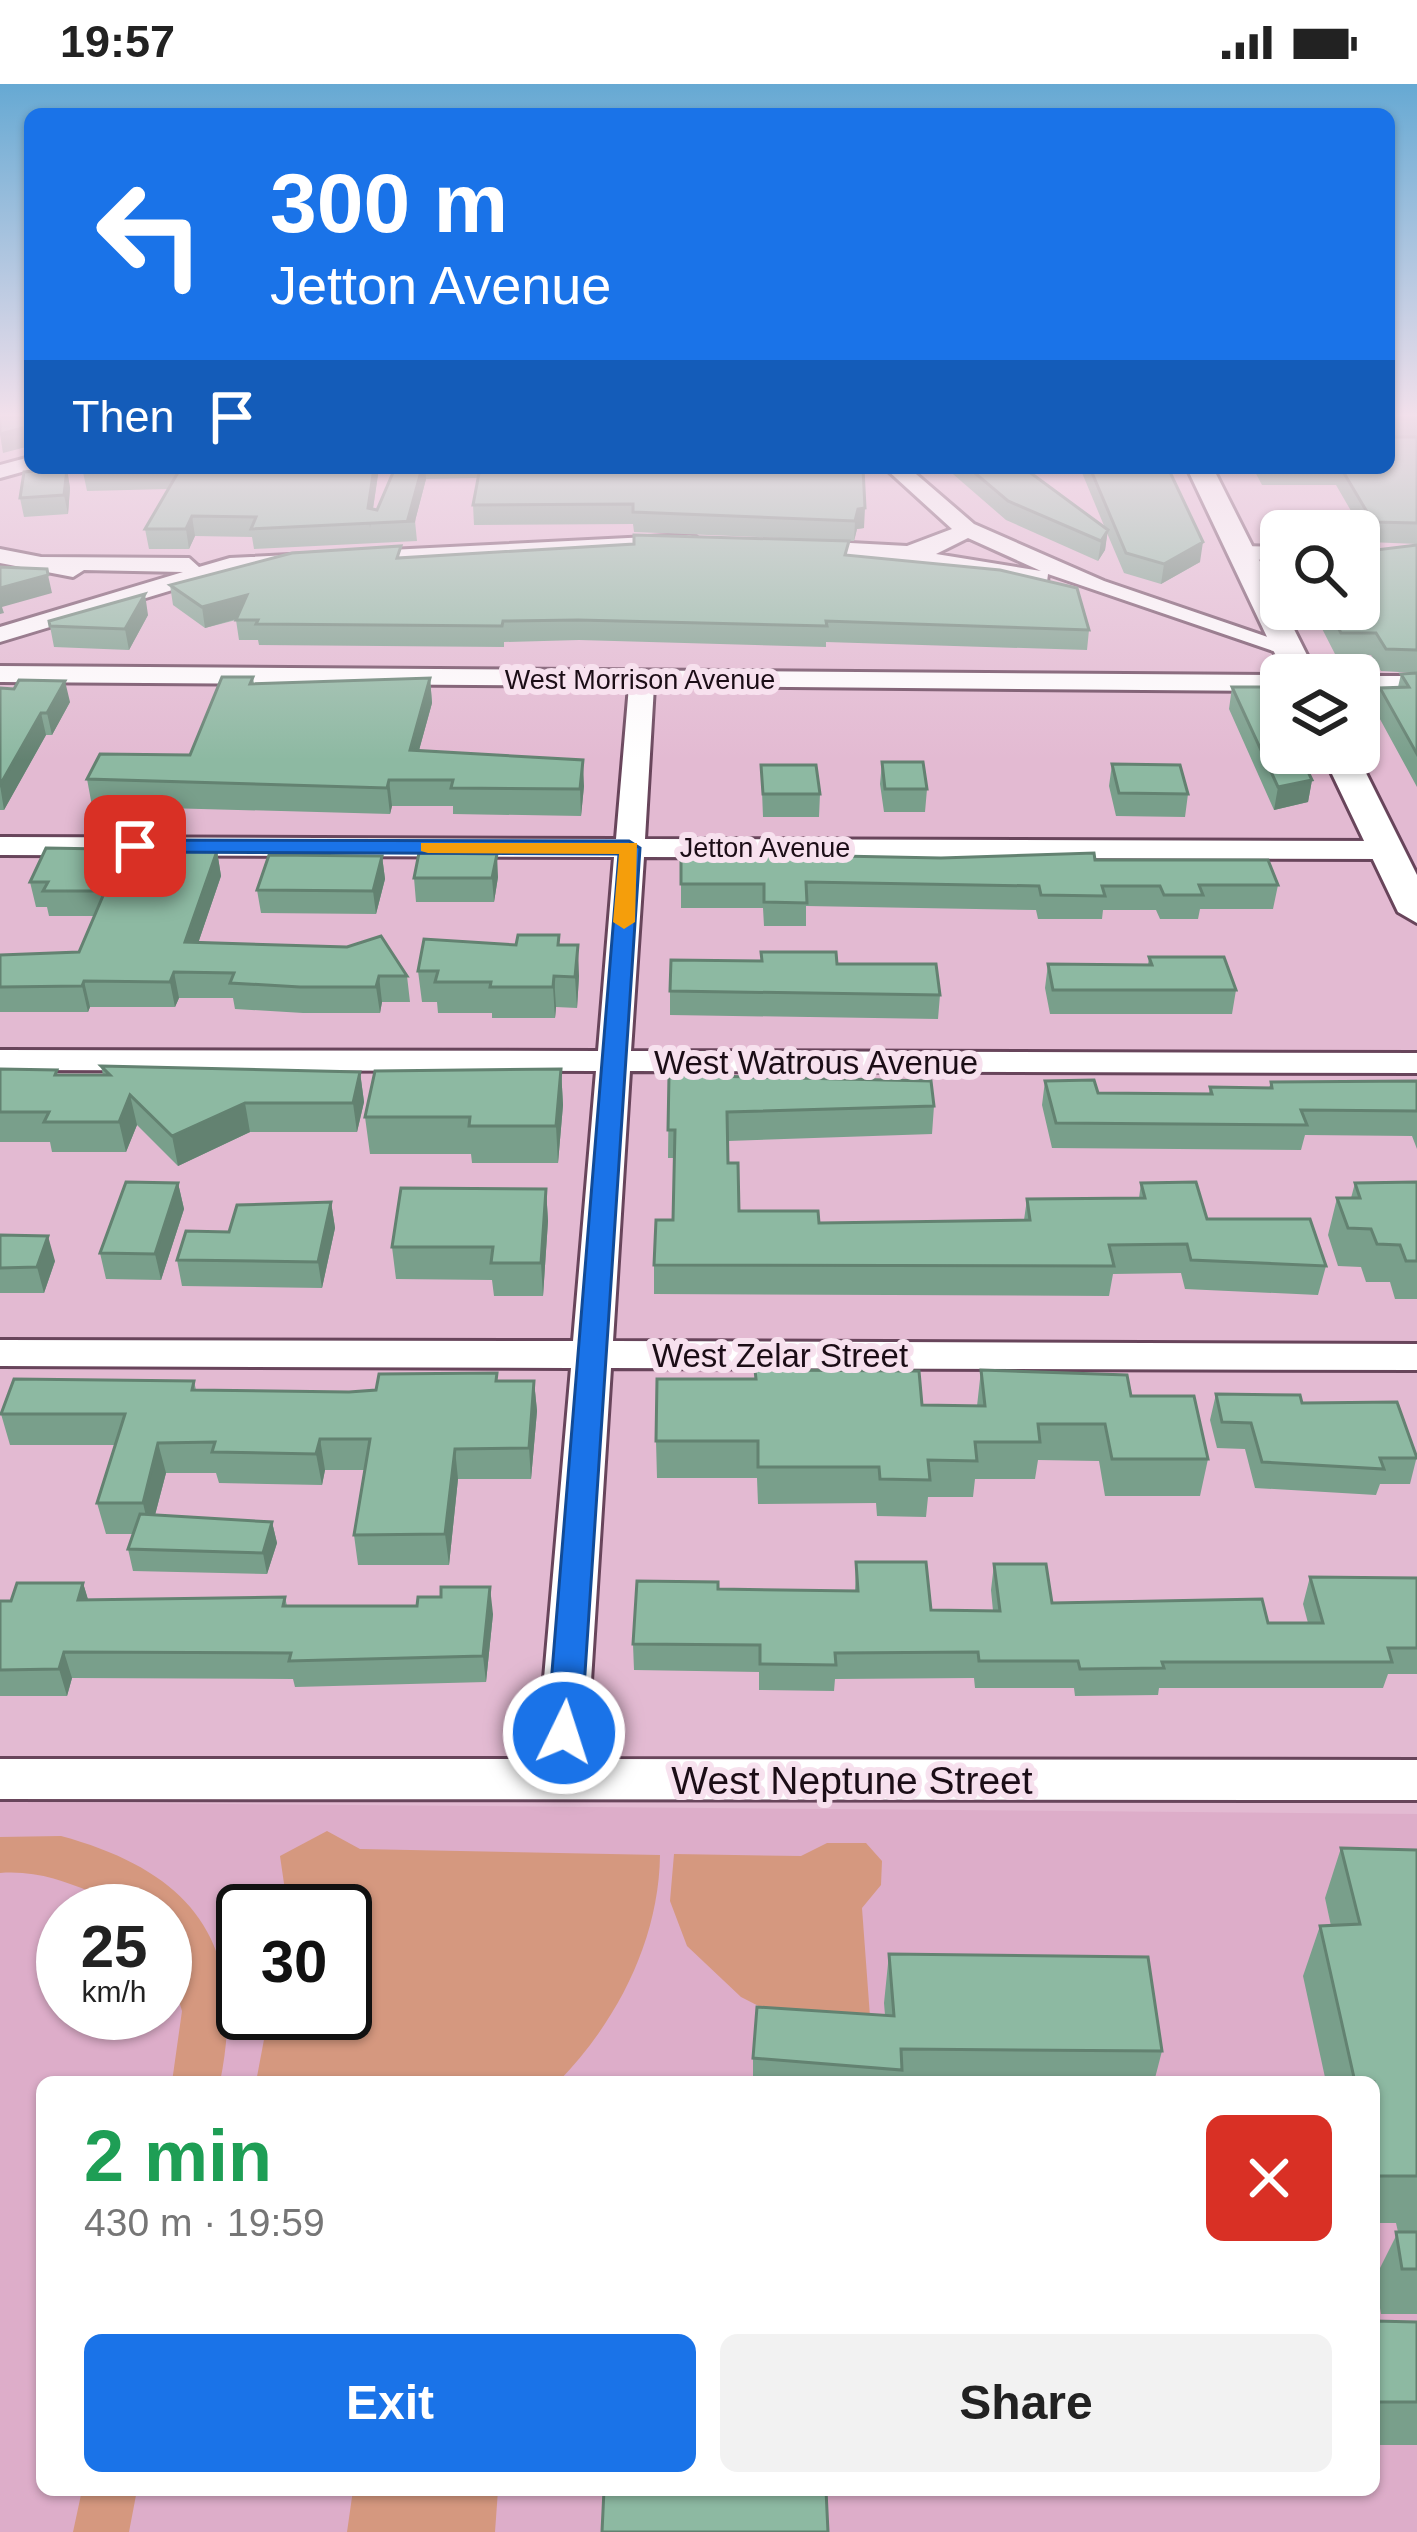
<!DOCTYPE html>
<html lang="en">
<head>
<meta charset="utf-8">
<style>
  body { margin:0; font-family:Arial,sans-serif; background:#f2f2f2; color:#222; height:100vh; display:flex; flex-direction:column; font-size:45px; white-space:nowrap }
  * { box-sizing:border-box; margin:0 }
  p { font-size:39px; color:#767676 }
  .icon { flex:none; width:66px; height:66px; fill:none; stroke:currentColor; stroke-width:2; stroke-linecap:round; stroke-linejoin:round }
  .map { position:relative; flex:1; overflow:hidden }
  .details { position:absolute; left:36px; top:1992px; width:1344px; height:420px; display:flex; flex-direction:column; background:#fff; border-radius:18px; box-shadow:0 3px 9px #0004 }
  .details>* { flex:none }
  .top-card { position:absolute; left:24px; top:24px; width:1371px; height:366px; border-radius:18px; box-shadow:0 3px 9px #0004; background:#1a73e8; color:#fff; overflow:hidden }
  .controls { position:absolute; left:1260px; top:426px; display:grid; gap:24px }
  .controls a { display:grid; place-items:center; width:120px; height:120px; border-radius:18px; background:#fff; box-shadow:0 3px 9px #0004; font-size:60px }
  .speed { position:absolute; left:36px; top:1800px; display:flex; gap:24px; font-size:60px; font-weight:700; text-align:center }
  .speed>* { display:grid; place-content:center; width:156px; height:156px; border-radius:50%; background:#fff; box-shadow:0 3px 9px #0004; line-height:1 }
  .speed small { font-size:30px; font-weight:400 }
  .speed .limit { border:6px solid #111; border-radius:18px; background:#fff; color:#111 }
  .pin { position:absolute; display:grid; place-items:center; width:102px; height:102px; color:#fff; margin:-51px; border-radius:24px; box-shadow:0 6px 18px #0006 }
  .me { position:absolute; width:132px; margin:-66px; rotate:4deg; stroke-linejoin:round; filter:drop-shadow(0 0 9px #0008) }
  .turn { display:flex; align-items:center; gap:42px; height:252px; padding:0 48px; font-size:54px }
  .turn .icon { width:156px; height:156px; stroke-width:2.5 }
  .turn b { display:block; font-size:84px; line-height:102px }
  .then { display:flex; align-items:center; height:114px; padding:0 48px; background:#0003; gap:24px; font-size:45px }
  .round { display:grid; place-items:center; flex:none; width:126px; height:126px; border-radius:18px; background:#f2f2f2 }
  .headline { display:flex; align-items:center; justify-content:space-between; height:204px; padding:0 48px }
  h1 { font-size:72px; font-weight:600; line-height:90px; color:#1e9e55 }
  .primary-button { display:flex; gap:24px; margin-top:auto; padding:24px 48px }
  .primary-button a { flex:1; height:138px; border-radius:18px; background:#1a73e8; color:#fff; font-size:48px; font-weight:600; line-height:138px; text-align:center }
  .primary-button a+a { background:#f2f2f2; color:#222 }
  .status { display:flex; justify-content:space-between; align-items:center; height:84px; padding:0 60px; background:#fff; direction:ltr }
  .status svg { height:33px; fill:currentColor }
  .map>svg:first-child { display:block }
</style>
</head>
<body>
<div class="status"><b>19:57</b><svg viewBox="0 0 49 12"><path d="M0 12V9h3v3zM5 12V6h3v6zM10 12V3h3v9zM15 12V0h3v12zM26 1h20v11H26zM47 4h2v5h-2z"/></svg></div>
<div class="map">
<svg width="1417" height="2448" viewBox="0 0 1417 2448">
  <rect width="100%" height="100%" fill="#e3bad2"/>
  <path fill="#ddadc9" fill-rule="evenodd" d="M0,1718L1417,1730V2448H0ZM63,1827H165V1929H63ZM243,1827H345V1929H243ZM42,1998H1374V2406H42Z"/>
  <path fill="#d5987f" d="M327,1747L360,1765L660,1771C659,1856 617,1938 558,1998H256L269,1929H345V1827H288L280,1772Z
    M61,1752C194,1788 248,1861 220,1998H172L182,1927L165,1871V1827C106,1827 69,1784 0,1789V1753Z
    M827,1759H866L882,1777L881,1801L862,1824L871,1946L774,1930L741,1913L687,1862L670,1817L674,1770L801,1772Z
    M82,2406H137L129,2448H73Z
    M353,2406H498L495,2448H347Z"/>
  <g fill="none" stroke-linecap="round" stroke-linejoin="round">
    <defs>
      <path id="minor" d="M30,373V384H36L0,394V381Z
        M885,384H909L974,440L1104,497L1300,564L1297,569H1279L1048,490L1047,498L1039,500L904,476L786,468L783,463L794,456L907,462L952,445ZM968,454L1041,487L936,470Z
        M688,451L696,453V463L232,488L0,558V543L183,488L84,486L73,493L0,479V465L41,473L189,474L199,483L230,474Z
        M1242,462L1281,463V477L1234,474L1231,469Z
        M0,582L1281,591V607L654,602L645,755L1386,757L1401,766L1386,775L644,773L631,967L1417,969V989L630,987L613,1257L1417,1260V1286L611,1284L586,1675L1417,1676V1716L0,1715V1675H537L571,1284L0,1282V1256L573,1257L596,987L0,986V966L598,967L614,773L0,771V753L616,755L629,602L0,598Z
        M1359,592H1417V608H1359Z"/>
      <path id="tertiary" d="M1187,384H1213L1317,591H1285Z
        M1322,669H1356L1417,791V839L1398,828Z"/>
    </defs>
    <use href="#minor" stroke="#68455b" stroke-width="6"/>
    <use href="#tertiary" stroke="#68455b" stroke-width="6"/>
    <use href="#minor" fill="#fff" fill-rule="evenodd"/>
    <use href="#tertiary" fill="#fff" fill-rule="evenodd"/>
  </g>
  <path fill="#799f8b" d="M1389,333H1417V460L1369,458L1336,401H1262L1253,384H1389Z
    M84,384H379L373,425L377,426L395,384H863L864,444L857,445L854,457L634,448L633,440L474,441L473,421L478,394L426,395L415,437L417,457L254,465L252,453L195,452L189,465H149L145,445L169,405L87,407L83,388Z
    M946,384H1024L1105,444L1080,384H1168L1200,478L1161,500L1124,489L1107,449L1105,466L1098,477L1006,436Z
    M67,385L70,404L68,430L24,433L20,414Z
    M1417,461V589L1381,587L1371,571L1336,572L1312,525H1359Z
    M848,472L1089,546L1087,566L826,558V563L579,556L504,558V563L259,561L258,556H239L236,536L205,544L173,521L170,501L402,474Z
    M148,531L129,566L54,563L49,537Z
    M1417,589V703L1375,626L1380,604L1398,603L1401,590Z
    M253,593L254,600L430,594L432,619L419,666L584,702L581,732L453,730V722H392L390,730L92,722L87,695L190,671Z
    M1232,603L1312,696L1308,718L1274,726L1229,625Z
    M0,604L70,618L52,651H46L4,726H0Z
    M882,678L927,705L925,728H884L880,700Z
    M1112,680L1188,710L1185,733L1116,732L1109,702Z
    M761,681L820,710L819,733H763Z
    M217,767L221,792L198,859L407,892L410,918H382L380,929H303L235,925L233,914H179L175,923H90L88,928H0V871L79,868L95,832H49L47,823H36L30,798Z
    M681,769L1095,776L1278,801L1273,825H1200L1198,835H1160L1156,826H1103L1102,835H1038L1036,826L806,822V842H764L763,824H681Z
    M382,772L385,795L376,830L261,829L257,806Z
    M498,793L494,818H416L414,794Z
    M559,851V861L579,892L577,924L556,923L555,934H492V929H438L437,918H422L418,887Z
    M1149,873L1236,906L1232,930H1050L1045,904L1048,880L1148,881Z
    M837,880L940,911L938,935L670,931V907Z
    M101,982L360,988L364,1018L357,1048H250L178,1082L137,1041L126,1068H52L50,1058H0V985L58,991H103Z
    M561,985L563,1021L558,1079H472L471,1070H370L365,1033Z
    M669,991L934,1022L932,1050L728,1057V1079L739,1127L819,1139L1024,1136L1027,1115L1139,1114L1141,1099L1207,1135L1326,1182L1318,1211L1185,1205L1181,1189L1113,1190L1109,1212L654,1210V1181L673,1136L674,1074H668Z
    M1045,997L1098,1009L1209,1010L1210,1003L1269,1004L1271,998L1417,997V1065L1412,1052L1305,1051L1301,1066L1052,1064L1042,1021Z
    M1417,1098V1215H1395L1390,1198H1366L1361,1183L1338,1182L1328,1151L1337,1114H1351L1355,1099Z
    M178,1099L184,1125L161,1196L106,1195L100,1169Z
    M546,1105L548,1137L543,1212H494L492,1196L396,1195L392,1163Z
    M331,1118L335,1144L322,1204L182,1202L177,1176L229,1148Z
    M0,1151L55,1177L44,1209H0Z
    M981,1286L1131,1312L1208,1375L1200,1412H1105L1099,1377L1038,1376L1035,1395H975L973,1413H928L926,1433L877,1432L876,1419L758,1420L757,1394H657L656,1357L922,1321L977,1322Z
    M194,1297L196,1306L349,1308L497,1297H534L537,1327L531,1395H458L449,1481H358L354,1451L365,1386H325L322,1401L219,1399L216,1389H166L155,1431L272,1438L277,1459L267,1490L133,1487L128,1465L133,1450H106L97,1419L116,1361H10L1,1330Z
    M1216,1310L1302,1319L1417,1372L1410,1400H1380L1376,1411L1255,1404L1245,1365L1217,1364L1210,1336Z
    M856,1478L931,1526L993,1527L991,1506L994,1480L1052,1519L1268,1539H1308L1303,1520L1310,1493L1417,1494V1590H1388L1383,1604H1159L1158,1611L1075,1612L1074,1604H975L974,1594L835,1595L834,1607L759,1606V1588L634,1586L633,1560L855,1507Z
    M83,1499L88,1516L285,1513L287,1522L493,1530L486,1598L295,1603L293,1595L72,1594L67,1612H0V1517H11Z
    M1341,1764L1417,1766V2230H1381L1375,2194L1398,2148L1396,2139H1374V1998H1326L1303,1892L1320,1842H1331L1325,1814Z
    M889,1870L1162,1967L1154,1998H753V1974L885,1931L884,1919Z
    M1374,2237L1417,2238V2361H1374Z"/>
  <path fill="#638271" d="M30,342V362L3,369L0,350Z
    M374,384H379L370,444L368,424Z
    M422,384H425L426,395L415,437L408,438Z
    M67,385L70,404L68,430L64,411Z
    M865,424L864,444L857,445L854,457L855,437L858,425Z
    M192,432L195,452L189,465L186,445Z
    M1108,446L1105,466L1098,477L1101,457Z
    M1203,458L1200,478L1161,500L1164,480Z
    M48,491L52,509L2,523L4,529L0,530V504Z
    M145,510L148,531L129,566L125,545Z
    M247,511L250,531L205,544L202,523Z
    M430,594L432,619L412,692L410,666Z
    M65,597L70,618L52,651L47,629Z
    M41,629L46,651L4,726L0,701Z
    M583,676L584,702L581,732L580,705Z
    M389,696L392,722L390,730L387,704Z
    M1312,696L1308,718L1274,726L1278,703Z
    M217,767L221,792L190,883L185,858Z
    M497,770L498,793L494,818L492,794Z
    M382,772L385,795L376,830L373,807Z
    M578,861L579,892L577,924L575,893Z
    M174,888L179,914L175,923L170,898Z
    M379,892L382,918L380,929L376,903Z
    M554,892L556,923L555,934L553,903Z
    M84,897L90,923L88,928L82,902Z
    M561,985L563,1021L558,1079L556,1042Z
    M360,988L364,1018L357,1048L353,1019Z
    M130,1011L137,1041L126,1068L119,1038Z
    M245,1019L250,1048L178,1082L172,1052Z
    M178,1099L184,1125L161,1196L155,1170Z
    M546,1105L548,1137L543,1212L541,1179Z
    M331,1118L335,1144L322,1204L318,1178Z
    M48,1152L55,1177L44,1209L37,1183Z
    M534,1297L537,1327L531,1395L529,1364Z
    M320,1355L325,1386L322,1401L316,1370Z
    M158,1359L166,1389L150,1450L143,1419Z
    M455,1365L458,1395L449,1481L445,1450Z
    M272,1438L277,1459L267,1490L263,1469Z
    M83,1499L91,1525L78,1516Z
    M490,1503L493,1530L486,1598L483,1572Z
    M64,1568L72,1594L67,1612L59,1585Z"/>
  <path fill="#8db9a2" stroke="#638271" stroke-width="3" d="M0,333H30V342L0,350Z
    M1389,333H1417V335H1390V353H1417V439L1373,438L1341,384H1389Z
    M84,384H374L368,424L377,426L395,384H422L408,435L415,437L251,445L256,433L192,432L186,445H145L180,385L83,388Z
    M480,384H863L865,424L858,425L855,437L633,428V420L473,421Z
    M969,384H1024L1108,446L1101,457L1008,417Z
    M1090,384H1168L1203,458L1164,480L1126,469Z
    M67,385L64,411L20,414L24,388Z
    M634,451L849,457L845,471L1000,486L1077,504L1089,546L826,537L827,542L578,536L503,537L502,542L256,540L258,536H236L247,511L202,523L170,501L292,469L401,462L397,474L634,460Z
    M1417,461V566L1386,565L1376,549H1341L1328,525H1359V468Z
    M0,483L47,485L48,491L0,504Z
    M145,510L125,545L50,542L49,537Z
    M1417,589V670L1380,604L1409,603L1401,590Z
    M222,593H253L250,600L430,594L410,666L583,676L580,705L451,704L453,696H389L387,704L87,695L100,670L190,671Z
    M19,596L65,597L47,629H41L0,701V604L14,605Z
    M1232,603H1267L1281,631V669H1299L1312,696L1278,703Z
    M882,678H923L927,705H885Z
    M1112,680L1180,681L1188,710L1119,709Z
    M761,681H816L820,710H763Z
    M46,764L217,767L185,858L347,863L381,852L407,892H379L376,903H300L230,899L234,889L174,888L170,898L84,897L82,902L0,903V871L79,868L105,807H43L48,798H30Z
    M419,769L497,770L492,794H414Z
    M681,769L941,774L1094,769L1095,776H1268L1278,801H1199L1203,811H1164L1160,802H1102L1105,812L1041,811L1039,802L806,798L807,819L764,818V800H681Z
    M269,771L382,772L373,807L257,806Z
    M518,851H559L558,861H578L575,893L554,892L553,903H490L491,898H435L438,887H418L424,855L516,861Z
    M761,868H836L837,880H936L940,911L670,907L671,876L762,877Z
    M1149,873H1224L1236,906H1053L1048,880L1152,881Z
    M101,982L360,988L353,1019H245L172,1052L130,1011L119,1038H44L49,1028H0V985L57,986L55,991H110Z
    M561,985L556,1042H469L470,1033H365L375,987Z
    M669,991L931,997L934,1022L727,1028L728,1079H738L739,1127H818L819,1139L1030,1136L1027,1115L1145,1114L1141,1099L1196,1098L1207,1135H1310L1326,1182L1191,1176L1187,1160L1109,1161L1114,1182L654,1181L656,1136H673L675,1046H668Z
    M1094,996L1098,1009L1212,1010L1210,1003L1272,1004L1271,998L1417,997V1027L1301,1026L1307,1041L1056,1039L1045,997Z
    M126,1098L178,1099L155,1170L100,1169Z
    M1417,1098V1177H1406L1400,1161L1377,1160L1371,1145L1348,1144L1337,1114H1360L1355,1099Z
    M401,1104L546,1105L541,1179H491L493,1163H392Z
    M331,1118L318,1178L177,1176L186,1147L229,1148L237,1121Z
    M0,1151L48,1152L37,1183L0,1184Z
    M755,1286L919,1287L922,1321L985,1322L981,1286L1127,1291L1131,1312H1194L1208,1375H1112L1105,1340H1038L1040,1358H975L977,1377L928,1376L930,1396L880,1395L879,1383H758V1357H656L657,1295H756Z
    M497,1289L496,1297H534L529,1364L455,1365L445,1450L354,1451L370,1355H320L316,1370L212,1368L215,1358L158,1359L143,1419H97L125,1330H1L14,1295L194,1297L192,1306L349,1308L376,1306L379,1290Z
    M1216,1310L1300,1311L1302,1319L1397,1318L1417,1374H1380L1384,1385L1262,1378L1251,1339L1222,1338Z
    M140,1430L272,1438L263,1469L128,1465Z
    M856,1478H926L931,1526L1000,1527L994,1480H1046L1052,1519L1262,1515L1268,1539H1323L1310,1493L1417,1494V1564H1388L1392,1578H1162L1164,1584L1080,1585L1078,1577H979L978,1568L835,1569L836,1581L760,1580V1561L633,1560L637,1497L718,1498V1505L858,1507Z
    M17,1499H83L78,1516L285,1513L283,1522H417L418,1513H441V1503H490L483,1572L289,1577L291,1569L64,1568L59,1585L0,1586V1517H11Z
    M1341,1764L1417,1766V2092H1374V1998H1355L1320,1842L1360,1840Z
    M889,1870L1148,1873L1162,1967L901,1965L902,1986L753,1974L757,1923L894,1932Z
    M1396,2148H1417V2185H1402Z
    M1374,2237L1417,2238V2318H1374Z
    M604,2406H826L828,2448H602Z"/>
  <linearGradient id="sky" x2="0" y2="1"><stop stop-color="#66a9d3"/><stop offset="0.49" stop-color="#f2e0eb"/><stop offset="1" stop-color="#f2e0eb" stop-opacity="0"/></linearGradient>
  <rect width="1417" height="676" fill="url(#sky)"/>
  <path fill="#1a73e8" stroke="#114b97" stroke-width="3" d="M629,757L640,764L581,1649L576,1658H552L547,1649L619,770L135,768L125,762L135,756Z"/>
  <path fill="#f59e0b" d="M421,759H637L635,838L624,845L613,838L619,770L428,769L421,767Z"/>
  <g text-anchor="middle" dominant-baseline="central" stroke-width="12" stroke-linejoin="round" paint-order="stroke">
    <g font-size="27" fill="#1b0d16" stroke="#f7e1ee">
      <text x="640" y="596">West Morrison Avenue</text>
      <text x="765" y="764">Jetton Avenue</text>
    </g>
    <g font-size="33" fill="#1b0d16" stroke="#f7e1ee">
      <text x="816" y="978">West Watrous Avenue</text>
      <text x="780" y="1271">West Zelar Street</text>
    </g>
    <g font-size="39" fill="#1b0d16" stroke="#f7e1ee">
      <text x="852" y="1696">West Neptune Street</text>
    </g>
  </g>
</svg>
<div class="controls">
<a><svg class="icon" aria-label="search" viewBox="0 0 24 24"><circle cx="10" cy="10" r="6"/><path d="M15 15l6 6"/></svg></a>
<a><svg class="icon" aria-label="layers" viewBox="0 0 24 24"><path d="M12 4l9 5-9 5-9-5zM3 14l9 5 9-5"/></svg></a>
</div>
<div class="speed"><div>25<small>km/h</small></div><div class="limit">30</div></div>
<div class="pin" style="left:135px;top:762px;background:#d93025"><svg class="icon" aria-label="arrive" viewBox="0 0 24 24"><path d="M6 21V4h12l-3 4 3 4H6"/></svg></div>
<svg class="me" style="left:564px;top:1649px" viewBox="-20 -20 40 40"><circle r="17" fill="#1a73e8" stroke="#fff" stroke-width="3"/><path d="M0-11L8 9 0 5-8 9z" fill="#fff"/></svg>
<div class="top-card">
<div class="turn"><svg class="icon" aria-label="left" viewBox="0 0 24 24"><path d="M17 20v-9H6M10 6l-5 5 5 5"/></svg><div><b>300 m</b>Jetton Avenue</div></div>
<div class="then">Then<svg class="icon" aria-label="arrive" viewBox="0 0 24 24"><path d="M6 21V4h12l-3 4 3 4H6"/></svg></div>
</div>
<section class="details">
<div class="headline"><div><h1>2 min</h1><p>430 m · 19:59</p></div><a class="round" style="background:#d93025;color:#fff"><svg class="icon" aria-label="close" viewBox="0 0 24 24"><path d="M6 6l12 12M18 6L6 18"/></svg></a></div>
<div class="primary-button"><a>Exit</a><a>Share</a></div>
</section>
</div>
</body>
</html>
